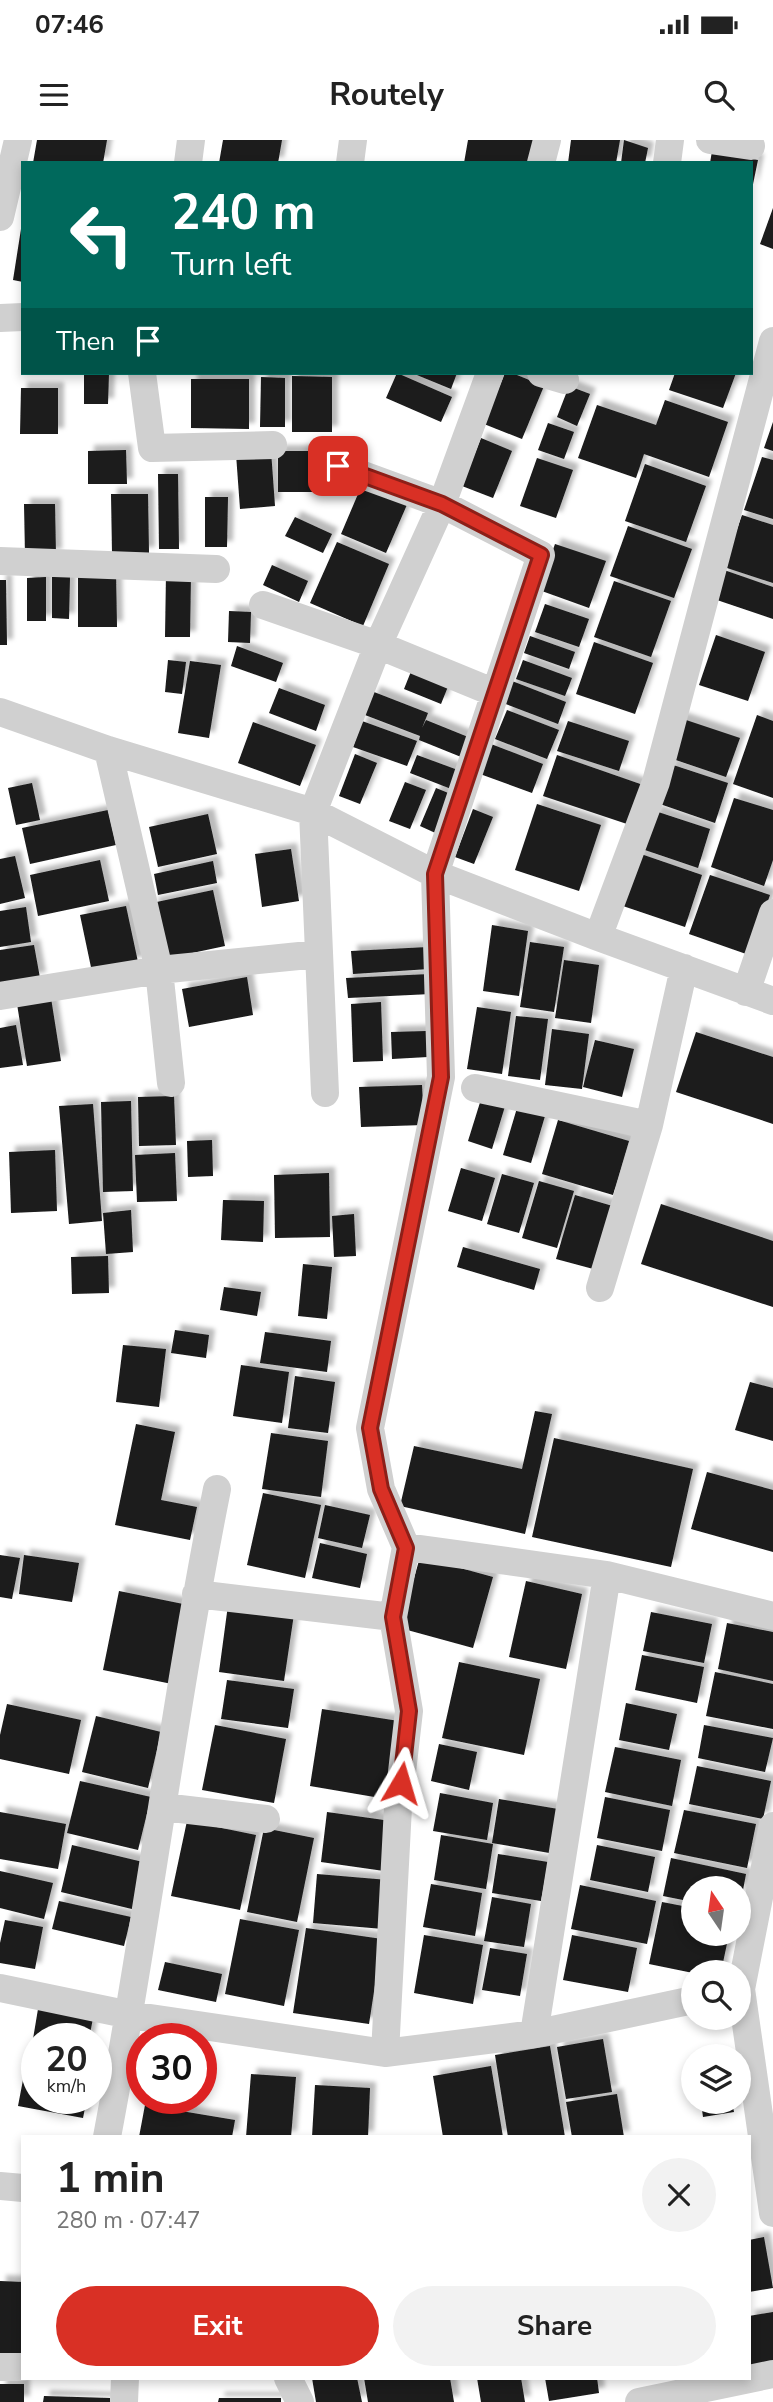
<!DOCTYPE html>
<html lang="en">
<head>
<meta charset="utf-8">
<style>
  body { margin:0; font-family:"Nunito Sans",sans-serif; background:#f2f2f2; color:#222; height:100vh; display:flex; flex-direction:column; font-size:26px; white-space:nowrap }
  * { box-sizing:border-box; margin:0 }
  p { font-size:23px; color:#767676 }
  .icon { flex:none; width:38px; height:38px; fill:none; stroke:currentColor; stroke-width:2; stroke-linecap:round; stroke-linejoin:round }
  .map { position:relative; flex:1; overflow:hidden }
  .sheet { position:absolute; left:21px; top:1995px; width:730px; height:245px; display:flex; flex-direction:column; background:#fff; border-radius:0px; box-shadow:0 4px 10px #0003 }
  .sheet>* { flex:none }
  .guide { position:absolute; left:21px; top:21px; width:732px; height:214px; border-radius:0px; box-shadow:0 4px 10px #0003; background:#00695c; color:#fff; overflow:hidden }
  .needle { width:46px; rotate:347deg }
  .tools { position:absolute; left:681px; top:1736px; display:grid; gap:14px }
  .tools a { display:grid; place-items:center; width:70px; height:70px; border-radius:50%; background:#fff; box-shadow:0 4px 10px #0003; font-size:35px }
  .speed { position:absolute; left:21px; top:1883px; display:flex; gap:14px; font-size:35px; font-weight:700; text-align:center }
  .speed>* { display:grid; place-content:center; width:91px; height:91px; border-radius:50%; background:#fff; box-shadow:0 4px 10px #0003; line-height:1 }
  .speed small { font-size:18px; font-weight:400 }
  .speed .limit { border:10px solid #d22; background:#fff; color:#111 }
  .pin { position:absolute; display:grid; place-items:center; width:60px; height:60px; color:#fff; margin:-30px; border-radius:14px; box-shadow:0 4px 10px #0006 }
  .me { position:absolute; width:77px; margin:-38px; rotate:7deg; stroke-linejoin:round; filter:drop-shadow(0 0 5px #0008) }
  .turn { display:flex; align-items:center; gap:24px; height:147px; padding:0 35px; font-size:32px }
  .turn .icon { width:91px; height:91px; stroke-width:2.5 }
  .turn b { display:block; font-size:49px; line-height:60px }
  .then { display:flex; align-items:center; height:66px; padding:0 35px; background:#0003; gap:14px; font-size:26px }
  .round { display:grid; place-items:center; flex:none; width:74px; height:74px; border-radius:37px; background:#f2f2f2 }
  .summary { display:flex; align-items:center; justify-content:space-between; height:119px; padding:0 35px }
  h1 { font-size:42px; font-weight:700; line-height:52px }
  .action { display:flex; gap:14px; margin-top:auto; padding:14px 35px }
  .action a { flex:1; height:80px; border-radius:42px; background:#d93025; color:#fff; font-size:28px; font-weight:700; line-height:80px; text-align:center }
  .action a+a { background:#f2f2f2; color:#222 }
  .status { display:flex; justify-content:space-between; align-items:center; height:49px; padding:0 35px; background:#fff; direction:ltr }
  .status svg { height:19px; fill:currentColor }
  header { display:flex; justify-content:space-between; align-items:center; height:91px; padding:0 35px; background:#fff; font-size:32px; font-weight:700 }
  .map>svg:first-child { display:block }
</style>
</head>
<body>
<div class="status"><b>07:46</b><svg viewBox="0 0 49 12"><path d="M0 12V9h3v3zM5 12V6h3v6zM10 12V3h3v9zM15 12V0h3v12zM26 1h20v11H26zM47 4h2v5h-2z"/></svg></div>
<header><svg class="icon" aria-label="menu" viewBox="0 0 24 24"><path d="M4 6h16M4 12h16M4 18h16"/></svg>Routely<svg class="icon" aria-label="search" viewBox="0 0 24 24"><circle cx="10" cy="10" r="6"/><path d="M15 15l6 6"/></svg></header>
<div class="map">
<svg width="773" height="2262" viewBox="0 0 773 2262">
  <defs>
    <filter id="shadow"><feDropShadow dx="6" dy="-6" stdDeviation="2" flood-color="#0004"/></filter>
  </defs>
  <rect width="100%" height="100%" fill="#fff"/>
  <path fill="#1a1a1a" filter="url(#shadow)" d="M37,0H107L103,23H33Z
    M223,0H282L278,23H219Z
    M468,0H535L531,23H464Z
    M571,0H620L616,23H568Z
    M624,0L648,8L645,23H621Z
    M712,11L758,20L752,49L751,23H710Z
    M773,68V109L760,104Z
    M21,89L23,90V142L13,140Z
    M84,233H109L108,264H84Z
    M397,233L452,257L441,282L386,258Z
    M412,233H457L451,249Z
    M505,233H512L544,246L522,299L484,284Z
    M675,233H736L723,268L669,250Z
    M292,236L332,237V292H292Z
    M261,237L285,238V287H260Z
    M191,239H249V289L191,288Z
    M569,246L590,254L577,286L557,277Z
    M21,248H58V294H20Z
    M665,260L728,282L709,337L644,314L636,338L578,318L597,265L656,285Z
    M773,282V311L764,308Z
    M548,283L574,292L564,319L538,310Z
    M481,298L512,311L493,358L462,346Z
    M126,310L127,344H88V311Z
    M271,311L275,366L240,369L236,314Z
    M278,311H321V352H278Z
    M762,317L773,320V379L744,370Z
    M537,318L573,330L556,378L520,366Z
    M645,324L706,346L686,402L625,381Z
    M158,334H178L179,409H159Z
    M364,340L409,360L386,413L341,394Z
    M111,354H148L149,413H112Z
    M205,357H228L227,407H205Z
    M24,364H55L56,415H25Z
    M742,375L773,385V443L724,427Z
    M295,377L332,394L323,413L285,396Z
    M628,386L692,409L674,458L610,436Z
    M337,402L389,424L363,486L310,463Z
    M555,404L606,421L589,468L539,450Z
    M272,425L308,441L299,462L263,445Z
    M724,430L773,447V479L714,459Z
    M116,433L117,487H78V434Z
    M166,434L191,435L190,497H165Z
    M46,437V481H27V438Z
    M52,437H70L69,479L52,478Z
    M0,440H6L7,505H0Z
    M614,441L671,461L651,517L594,497Z
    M545,464L589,479L579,507L535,492Z
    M229,471L251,472L250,503L228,502Z
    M716,495L765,512L748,561L699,545Z
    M530,496L575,512L569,529L524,513Z
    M594,502L653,523L635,574L576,554Z
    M237,506L283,523L276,542L231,526Z
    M168,520L186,522L182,554L165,552Z
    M523,520L572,538L565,556L516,539Z
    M190,521L221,525L209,598L178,593Z
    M412,529L449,544L441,564L404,549Z
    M512,541L566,562L558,584L503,563Z
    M279,548L325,565L316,591L269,573Z
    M374,552L428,573L422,588L426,580L478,601L471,621L419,600L420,596L365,575Z
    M507,570L559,590L547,619L495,599Z
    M757,575L773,581V658L733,644Z
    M680,578L740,598L726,637L667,617Z
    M362,581L417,601L407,626L353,607Z
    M568,581L629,601L619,631L557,611Z
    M253,582L316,605L300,646L238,623Z
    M491,604L543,624L532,653L480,634Z
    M355,614L377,623L360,664L339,656Z
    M417,615L466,633L459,652L410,633Z
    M557,615L646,646L633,686L543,656Z
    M670,624L728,643L715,683L657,663Z
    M405,642L426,650L410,689L389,681Z
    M32,643L40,680L16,685L8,648Z
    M436,648L458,657L442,696L420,686Z
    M734,658L773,670V720L764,746L711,727Z
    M537,664L601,685L579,751L515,730Z
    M473,669L493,677L474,724L455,717Z
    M108,670L116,705L30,724L22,688Z
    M655,671L710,689L698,728L642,709Z
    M208,674L217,714L158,727L149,687Z
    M291,709L299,761L262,767L255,714Z
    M638,713L702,735L685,787L620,765Z
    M15,716L25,758L0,764V719Z
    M100,720L109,761L38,776L30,735Z
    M213,721L217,743L158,755L154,734Z
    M710,735L770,755L749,815L689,794Z
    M213,750L225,806L164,819L152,763Z
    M126,766L138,822L92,832L80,775Z
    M26,767L31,802L0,807V771Z
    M492,785L528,791L519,856L483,851Z
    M530,802L564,807L554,872L520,867Z
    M34,805L40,838L0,844V810Z
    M428,807L429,829L353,834L351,811Z
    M564,820L599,825L591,883L555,878Z
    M430,834L431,854L348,858L346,838Z
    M247,837L253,875L189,887L182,849Z
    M51,858L61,921L27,926L17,864Z
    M381,862L383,921L353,922L351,864Z
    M477,867L511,872L502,934L467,929Z
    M516,876L548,879L540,940L508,936Z
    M16,885L23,925L0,928V888Z
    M552,889L589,894L582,949L545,945Z
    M427,891L428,917L392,919L391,892Z
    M696,892L773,917V984L676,952Z
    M595,900L634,909L622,957L583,947Z
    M422,945L424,985L361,987L359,947Z
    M174,956L176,1005L139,1006L138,957Z
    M482,956L506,963L492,1009L468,1001Z
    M131,961L133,1051L103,1052L101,962Z
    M93,964L102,1081L69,1084L59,966Z
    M517,968L545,976L531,1023L503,1015Z
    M558,980L629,1001L613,1055L542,1034Z
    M212,1000L213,1036L188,1037L187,1001Z
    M55,1010L57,1071L11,1073L9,1012Z
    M175,1013L177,1061L137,1062L135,1015Z
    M461,1028L495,1038L482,1081L448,1071Z
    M329,1033L330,1097L275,1098L274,1035Z
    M502,1034L534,1043L519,1093L487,1084Z
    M539,1041L574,1051L557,1108L522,1098Z
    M575,1055L616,1067L597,1130L556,1119Z
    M223,1060L264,1061L263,1102L221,1100Z
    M661,1064L773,1101V1167L641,1124Z
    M131,1070L133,1112L106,1114L103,1073Z
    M354,1074L356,1116L334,1117L332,1076Z
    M463,1107L540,1129L534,1150L457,1127Z
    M108,1116L109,1153L72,1154L71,1117Z
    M303,1124L332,1127L327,1179L298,1176Z
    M224,1147L261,1152L257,1176L220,1170Z
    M175,1190L209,1195L206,1218L171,1213Z
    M265,1192L331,1201L327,1232L260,1223Z
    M123,1205L166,1209L159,1267L116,1262Z
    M241,1225L289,1232L282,1283L233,1276Z
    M295,1236L335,1242L328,1293L288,1288Z
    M750,1242L773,1248V1301L735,1290Z
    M535,1271L552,1274L525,1394L400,1366L414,1306L522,1329Z
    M136,1284L175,1292L161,1360L197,1367L190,1400L115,1385Z
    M271,1293L328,1301L321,1357L262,1349Z
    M554,1298L693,1329L671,1427L532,1397Z
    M707,1332L773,1350V1412L691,1389Z
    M263,1353L321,1365L305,1438L247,1425Z
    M325,1365L370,1375L362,1408L318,1398Z
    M320,1403L367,1414L360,1448L312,1438Z
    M0,1415L20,1418L12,1459L0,1457Z
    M24,1415L79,1423L72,1462L19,1454Z
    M420,1417L493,1437L473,1508L400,1488Z
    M526,1441L582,1454L566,1529L509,1517Z
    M119,1451L188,1465L172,1544L103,1530Z
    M228,1465L294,1474L284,1541L219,1532Z
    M651,1472L712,1484L704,1523L643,1511Z
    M727,1483L773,1492V1541L718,1529Z
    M642,1515L704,1527L697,1563L635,1550Z
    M459,1522L540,1539L524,1615L442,1598Z
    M715,1532L773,1544V1589L706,1576Z
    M227,1540L294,1549L288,1588L221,1579Z
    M626,1563L677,1574L669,1610L619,1600Z
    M7,1564L81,1580L69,1634L0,1619V1595Z
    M322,1569L405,1582L392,1660L310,1646Z
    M96,1576L161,1592L148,1648L82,1632Z
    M215,1585L286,1599L274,1663L202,1650Z
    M704,1585L773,1598L765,1632L698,1618Z
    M439,1604L477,1612L469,1650L431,1641Z
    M615,1607L681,1620L672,1666L605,1652Z
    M697,1626L771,1641L763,1679L689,1664Z
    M80,1641L151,1657L138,1710L67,1693Z
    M440,1653L493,1663L487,1700L433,1691Z
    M605,1657L670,1670L662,1711L597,1698Z
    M499,1659L564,1670L555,1714L492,1703Z
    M684,1670L756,1684L747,1728L674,1713Z
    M0,1672L66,1684L58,1729L0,1719Z
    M327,1672L391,1681L384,1731L321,1722Z
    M187,1681L256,1695L240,1770L171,1756Z
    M264,1688L314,1698L297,1782L247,1772Z
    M441,1695L493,1704L486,1749L434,1740Z
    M72,1705L147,1723L136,1770L61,1752Z
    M597,1705L655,1717L648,1752L590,1740Z
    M498,1714L548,1722L541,1761L492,1753Z
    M671,1718L746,1734L740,1766L738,1748H693V1762L663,1756Z
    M0,1731L53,1743L44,1779L0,1768Z
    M317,1734L388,1740L383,1789L313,1783Z
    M431,1744L482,1753L475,1796L423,1787Z
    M580,1745L656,1761L647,1804L571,1789Z
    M492,1757L531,1764L524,1807L484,1801Z
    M59,1761L131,1777L124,1806L52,1789Z
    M662,1762L693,1768V1794H729L721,1832L693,1833L649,1824Z
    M240,1779L299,1790L284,1866L225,1854Z
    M5,1780L43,1787L35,1829L0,1823V1803Z
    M306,1788L382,1799L369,1884L293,1873Z
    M424,1795L483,1805L473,1864L414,1853Z
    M572,1795L637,1808L628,1852L563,1840Z
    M490,1808L527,1814L520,1856L482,1850Z
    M165,1822L222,1834L216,1862L158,1850Z
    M38,1869L93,1878L89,1899H37V1912L31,1911Z
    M603,1899L612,1952L566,1959L557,1907Z
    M550,1906L565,1997H508L495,1915Z
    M27,1919L37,1920V1958H87L83,1978L18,1966Z
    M491,1926L503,1997H443L433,1936Z
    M251,1934L296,1937L291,1997H246Z
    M315,1945L370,1948L368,1997H312Z
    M617,1954L624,1997H572L566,1962Z
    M701,1962H732L734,1972L703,1977Z
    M145,1965L235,1980L232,1997H139Z
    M764,2097L773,2148L749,2152V2100Z
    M0,2141L23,2142L22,2214L0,2213Z
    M773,2172V2229L749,2233V2176Z
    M312,2238H357L362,2262H316Z
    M364,2238H450L454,2262H368Z
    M477,2238H521L525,2262H481Z
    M545,2238H597L599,2253L549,2261Z
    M0,2244H24V2262H0Z
    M44,2256L110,2258V2262H43Z
    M219,2258H281V2262H218Z"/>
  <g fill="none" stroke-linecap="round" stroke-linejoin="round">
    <path stroke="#d0d0d0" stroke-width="28" d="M710,0L751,6
      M188,23L191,0
      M350,23L353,0
      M541,23L547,0
      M667,23L670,0
      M0,77L18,0
      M0,178L23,177
      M142,233L152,308L273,305
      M541,233L565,240
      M338,326L442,364L541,415L435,734L441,937L370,1288L381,1349L406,1407L607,1435L773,1476
      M0,421L216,429
      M263,465L378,505L495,553
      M0,572L108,610L313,672L435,734L598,797L773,861
      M108,610L159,830L171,943
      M598,797L656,642L773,201
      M746,852L773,773
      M0,856L159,830L319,814
      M475,948L649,985
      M325,953L313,672L378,505L442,364L490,233
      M600,1148L649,985L684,828
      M196,1454L393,1477L409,1571L398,1667L385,1913
      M393,1477L406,1407
      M163,1667L266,1679
      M0,1848L130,1875L385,1913L534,1894L693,1860
      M741,1849L773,2073
      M738,1850L741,1849L773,1686
      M534,1894L607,1435
      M107,1997C148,1781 174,1564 217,1349
      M0,2046L23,2048
      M0,2227H23
      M288,2238L300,2262
      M124,2262L125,2238
      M639,2262L773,2234"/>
  </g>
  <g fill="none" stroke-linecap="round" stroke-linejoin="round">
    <defs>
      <path id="route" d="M338,326L442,364L541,415L435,734L441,937L370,1288L381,1349L406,1408L393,1477L409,1571L401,1643"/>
    </defs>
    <use href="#route" stroke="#8d1f18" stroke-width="18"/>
    <use href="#route" stroke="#d93025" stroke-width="12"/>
  </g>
</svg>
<div class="tools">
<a><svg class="needle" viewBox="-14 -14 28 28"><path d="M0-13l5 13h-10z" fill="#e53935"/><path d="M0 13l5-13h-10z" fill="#767676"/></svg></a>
<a><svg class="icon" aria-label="search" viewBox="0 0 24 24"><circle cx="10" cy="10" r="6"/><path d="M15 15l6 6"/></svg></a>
<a><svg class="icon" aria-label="layers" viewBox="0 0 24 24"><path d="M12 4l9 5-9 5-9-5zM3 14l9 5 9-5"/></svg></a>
</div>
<div class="speed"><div>20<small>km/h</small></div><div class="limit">30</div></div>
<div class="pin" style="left:338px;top:326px;background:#d93025"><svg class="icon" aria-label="arrive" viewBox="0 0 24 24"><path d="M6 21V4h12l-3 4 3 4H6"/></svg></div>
<svg class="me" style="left:401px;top:1643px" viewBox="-20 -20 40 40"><path d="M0-17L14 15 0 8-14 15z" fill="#d93025" stroke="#fff" stroke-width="4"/></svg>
<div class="guide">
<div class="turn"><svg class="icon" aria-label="left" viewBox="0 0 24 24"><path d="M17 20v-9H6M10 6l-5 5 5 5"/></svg><div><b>240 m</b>Turn left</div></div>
<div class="then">Then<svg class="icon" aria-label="arrive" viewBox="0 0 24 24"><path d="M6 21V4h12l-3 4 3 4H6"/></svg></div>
</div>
<section class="sheet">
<div class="summary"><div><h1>1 min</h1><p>280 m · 07:47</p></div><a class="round"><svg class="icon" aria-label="close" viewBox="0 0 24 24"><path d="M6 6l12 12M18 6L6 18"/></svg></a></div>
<div class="action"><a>Exit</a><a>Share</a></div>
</section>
</div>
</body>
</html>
